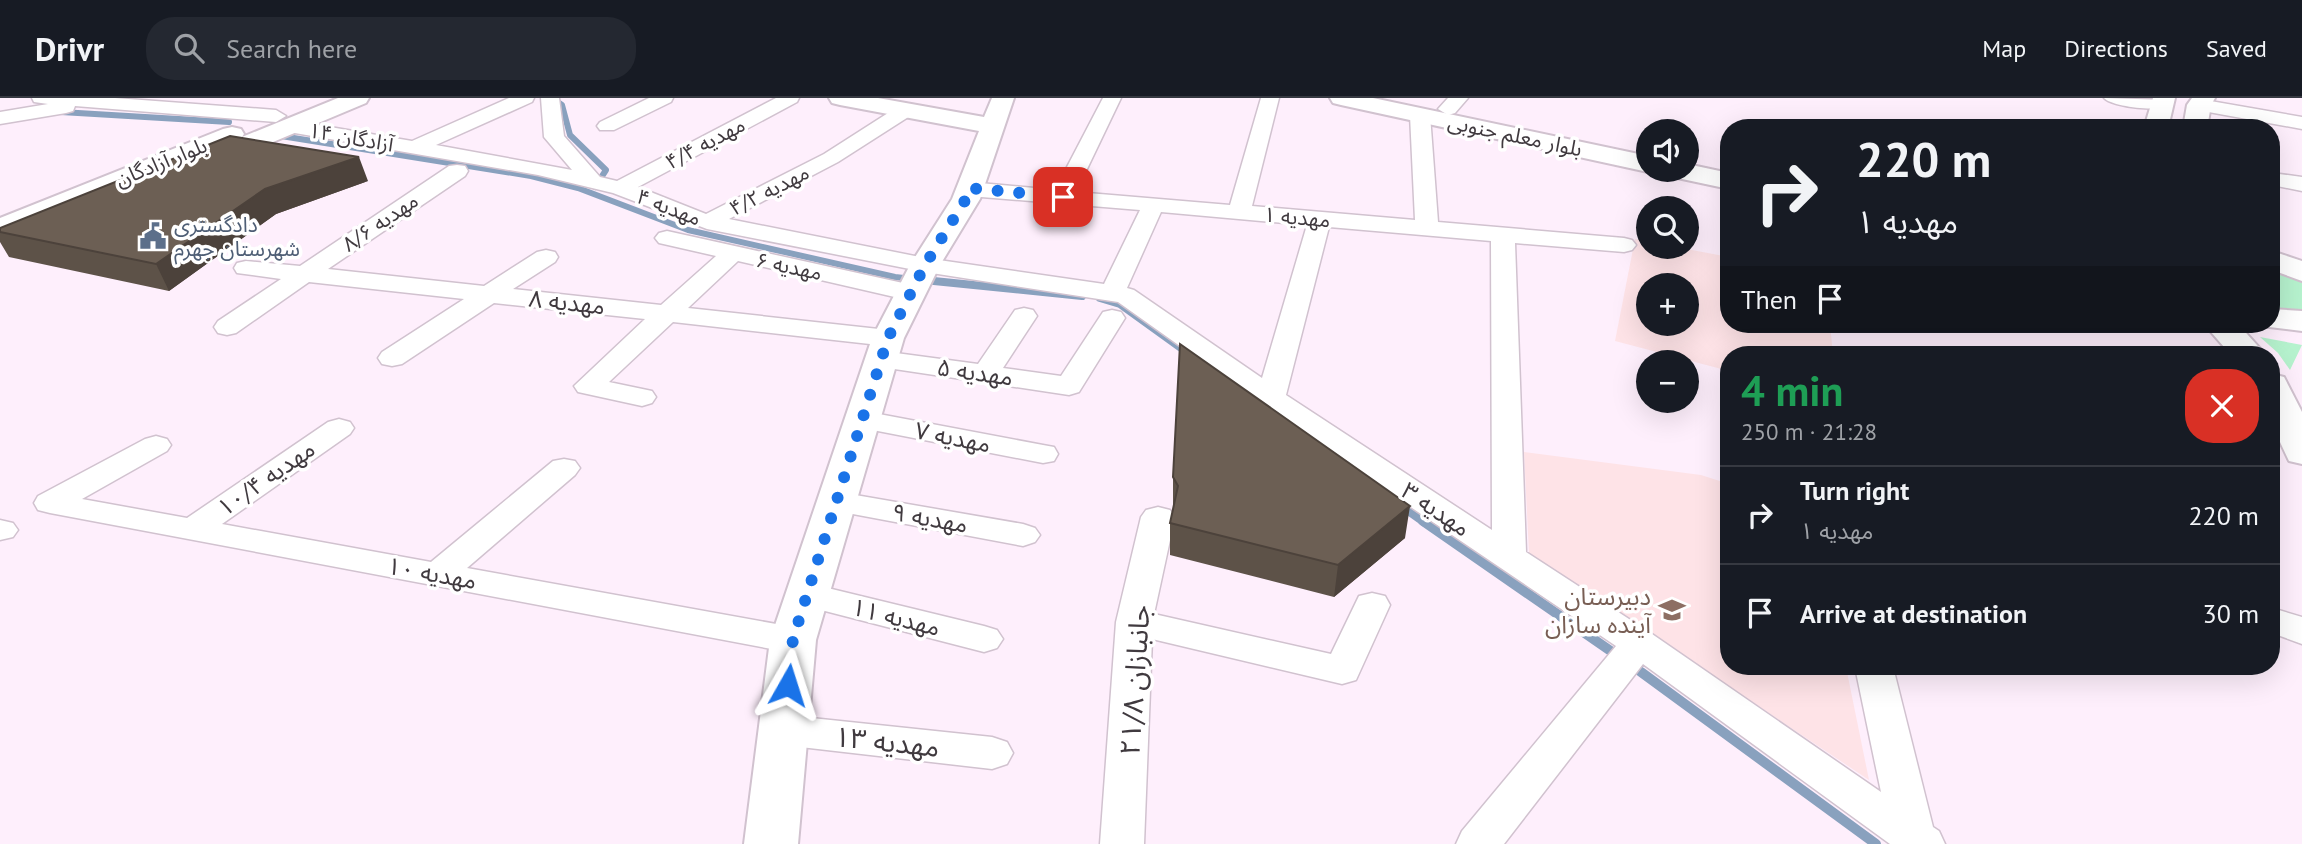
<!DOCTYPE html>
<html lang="en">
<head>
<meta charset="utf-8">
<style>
  body { margin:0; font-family:"PT Sans","Noto Sans Arabic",sans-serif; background:#242831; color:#f1f3f6; height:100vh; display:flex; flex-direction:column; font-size:26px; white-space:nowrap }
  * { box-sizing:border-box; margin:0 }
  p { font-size:23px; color:#9ea1a6 }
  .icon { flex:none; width:38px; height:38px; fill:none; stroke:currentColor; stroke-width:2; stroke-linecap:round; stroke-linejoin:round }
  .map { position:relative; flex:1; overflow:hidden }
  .sheet { position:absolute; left:1720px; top:248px; width:560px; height:329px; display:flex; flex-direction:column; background:#171b24; border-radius:28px; box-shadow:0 7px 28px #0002 }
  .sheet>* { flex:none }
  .banner { position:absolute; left:1720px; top:21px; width:560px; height:214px; border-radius:28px; box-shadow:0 7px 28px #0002; background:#171b24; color:#f1f3f6; overflow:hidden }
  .controls { position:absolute; left:1636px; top:21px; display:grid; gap:14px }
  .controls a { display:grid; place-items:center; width:63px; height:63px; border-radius:50%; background:#171b24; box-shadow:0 7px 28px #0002; font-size:35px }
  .pin { position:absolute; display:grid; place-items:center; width:60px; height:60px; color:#fff; margin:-30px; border-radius:14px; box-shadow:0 4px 10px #0006 }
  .me { position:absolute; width:77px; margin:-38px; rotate:6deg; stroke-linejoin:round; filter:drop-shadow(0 0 5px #0008) }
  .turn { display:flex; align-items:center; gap:24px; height:147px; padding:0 21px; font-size:32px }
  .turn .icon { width:91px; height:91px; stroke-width:2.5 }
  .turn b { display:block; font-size:49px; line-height:60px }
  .then { display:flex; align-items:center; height:66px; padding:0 21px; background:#0003; gap:14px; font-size:26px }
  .round { display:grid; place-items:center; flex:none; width:74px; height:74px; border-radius:28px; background:#242831 }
  .overview { display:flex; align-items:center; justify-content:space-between; height:119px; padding:0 21px }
  h1 { font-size:42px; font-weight:600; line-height:52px; color:#1e9e55 }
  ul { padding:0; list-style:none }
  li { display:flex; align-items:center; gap:21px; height:98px; padding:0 21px; border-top:2px solid #363941 }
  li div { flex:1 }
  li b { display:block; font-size:26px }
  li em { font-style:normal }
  header { display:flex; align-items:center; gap:42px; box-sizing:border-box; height:98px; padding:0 35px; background:#171b24; border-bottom:2px solid #363941 }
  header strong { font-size:33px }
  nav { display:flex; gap:38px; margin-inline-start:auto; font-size:24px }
  .search { width:490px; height:63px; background:#242831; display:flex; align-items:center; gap:18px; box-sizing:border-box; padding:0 24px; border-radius:28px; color:#9ea1a6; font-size:26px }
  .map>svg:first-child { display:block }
</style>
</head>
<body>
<header>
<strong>Drivr</strong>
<div class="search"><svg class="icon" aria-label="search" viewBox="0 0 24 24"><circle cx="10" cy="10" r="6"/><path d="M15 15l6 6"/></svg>Search here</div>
<nav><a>Map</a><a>Directions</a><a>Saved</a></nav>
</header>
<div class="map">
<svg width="2302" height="746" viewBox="0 0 2302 746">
  <rect width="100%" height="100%" fill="#feeffc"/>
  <path fill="#fee3e7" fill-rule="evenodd" d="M1635,141L1648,143V149H1676L1729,159V226H1830L1833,257H1729V273L1615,243ZM1648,187H1687V226H1648Z
    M1524,354L1701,377L1729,386V569H1846L1869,682L1529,455Z"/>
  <path fill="#b6f2ce" d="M2272,170L2302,185V211L2272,213Z
    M2260,239L2302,247L2290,272L2278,255Z"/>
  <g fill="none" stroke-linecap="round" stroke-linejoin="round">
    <path stroke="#89a1be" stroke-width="6" d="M552,0L562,7L570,37L606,72L595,89
      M61,14L229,24
      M275,37L531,78L578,90L688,132L895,179L931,183"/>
    <path stroke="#89a1be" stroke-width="8" d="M914,181L1082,198
      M1100,200L1120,206L1188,255
      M1401,408L1425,425"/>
    <path stroke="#89a1be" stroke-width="10" d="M1423,423L1641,574L1876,746"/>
    <defs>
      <path id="minor" d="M32,0H115L276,12L286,18L276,24L75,8L73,13L66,15L0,26V14L48,6L34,4Z
        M509,0H534L532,4L436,47L572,72L544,39L541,0H559L564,38L600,79L617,83L776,0H799L797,4L638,89L706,116L824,56L899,8H913L916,12L913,16L838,64L729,121L925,160L1104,186L1140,112L969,98L961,96L958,91L961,86L969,84L1055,92L1103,0H1121L1076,94L1230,107L1261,0H1279L1252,108L1415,122L1410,17L1413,13H1427L1430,17L1438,124L1624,140L1632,142L1636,147L1632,152L1624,154L1515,145L1526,454L1652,536L1881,694L1855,569H1893L1933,729L1939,733L1945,746H1890L1643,566L1504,746H1456L1462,733L1616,548L1319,347L1118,204L925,174L707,131L613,95L538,77L289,34L282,32L279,28L282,24L289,22L412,43ZM1161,114L1307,127L1262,280L1134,192L1127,190ZM1329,129L1491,143L1492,432L1286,297Z
        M649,0H673L671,4L614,32H600L597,28L600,24Z
        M1448,0H1468L1455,15L1448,17L1438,11Z
        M2104,0L2169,2L2171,6C2163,15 2112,9 2104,0Z
        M2199,1L2302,19V31L2192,11L2190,7Z
        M457,67L465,68L468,73L465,78L328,171L484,188L537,154L546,152L555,154L558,159L555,164L513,191L661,207L716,158L659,145L655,140L659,135L667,133L912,187L921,190L925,195L921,200L912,203L738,163L688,210L888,232L898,234L901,240L898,246L888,248L673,224L609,284L652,293L656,299L652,305L642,308L578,294L574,288L645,221L494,205L402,266L392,268L382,266L378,260L382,254L464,201L309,184L236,235L227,237L218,235L214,229L218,223L281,181L237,175L234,170L237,165L246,163L300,168L449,68Z
        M2272,75L2302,79V93L2272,87Z
        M1024,210L1033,212L1037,218L1003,270L1061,278L1103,214L1112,212L1121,214L1125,220L1079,294L1069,297L881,269L871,267L867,261L871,255L881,253L978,266L1015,212Z
        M863,313L1043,347L1054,349L1058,356L1054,363L1043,365L852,328L848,322L852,316Z
        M339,321L350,324L354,330L350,336L222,426L431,464L553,363L564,361L575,363L580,370L575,377L467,470L793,529L806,533L812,542L806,551L793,555L50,415L38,412L34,405L38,398L145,341L156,338L167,341L171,347L167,353L82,401L187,420L328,324Z
        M838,394L1023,426L1035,430L1040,437L1035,444L1023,448L826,411L822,404L826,397Z
        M1158,409L1170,412L1175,419L1154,516L1331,556L1359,498L1372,495L1385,498L1390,507L1356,582L1342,586L1152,541L1144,746H1100L1116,524L1141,419L1146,412Z
        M0,422L13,425L18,432L13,439L0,442Z
        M807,485L984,528L997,532L1003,541L997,550L984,554L794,505L789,497L794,489Z
        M2272,510L2302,519V546L2272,535Z
        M783,617L992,639L1007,644L1013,655L1007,666L992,671L783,647L769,643L763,632L769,621Z"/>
      <path id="tertiary" d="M829,0H878L984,19L992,0H1014L980,101L940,167L904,240L816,542L798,746H744L770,542L872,240L910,167L952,101L979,33L840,7L832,5Z"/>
      <path id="secondary" d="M1330,0H1373L1648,58V72H1656L1648,74L1341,7L1333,5Z
        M2153,0H2175L2168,30H2144Z
        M2192,0H2215L2211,7L2207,30H2183L2187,7Z
        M1687,66L1729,75V91L1668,78L1664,72H1687Z
        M2272,153L2302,163V183L2272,172Z
        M2272,211L2302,213V233L2261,228L2259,226H2272Z
        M2204,226H2238L2266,257H2231Z
        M2272,276L2284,279L2302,314V366L2289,363L2272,327Z"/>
      <path id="primary" d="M338,0H369L366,5L218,67L209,70L200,67L196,62L199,58L0,139V120L223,31L232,29L241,31L244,36L242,39Z"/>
    </defs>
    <use href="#minor" stroke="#d1c2cf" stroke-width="3"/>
    <use href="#tertiary" stroke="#d1c2cf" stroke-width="4"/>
    <use href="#secondary" stroke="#d1c2cf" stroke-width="4"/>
    <use href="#primary" stroke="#d1c2cf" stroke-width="4"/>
    <use href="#minor" fill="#fff" fill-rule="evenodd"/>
    <use href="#tertiary" fill="#fff" fill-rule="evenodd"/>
    <use href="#secondary" fill="#fff" fill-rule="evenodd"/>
    <use href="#primary" fill="#fff" fill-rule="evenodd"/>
  </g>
  <path fill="#5d5248" d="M368,83L276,116L169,193L9,159L0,144V130Z
    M1173,379L1405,440L1334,499L1170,457V425L1173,412Z"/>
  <path fill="#4c423b" d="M359,59L368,83L276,116L169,193L156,166L265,91Z
    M1410,408L1405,440L1334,499L1338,467Z"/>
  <path fill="#6c5f54" stroke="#4c423b" stroke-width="2" d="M230,38L359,59L265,91L156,166L0,134V130Z
    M1180,246L1410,408L1338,467L1170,425L1178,388L1173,379Z"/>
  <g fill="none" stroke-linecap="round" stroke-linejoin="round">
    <path stroke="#1a73e8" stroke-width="12" stroke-dasharray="0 21.6" d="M788,587L793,541L888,240L925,167L966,101L969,90L1063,99"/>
  </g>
  <defs>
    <symbol id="civic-bare" viewBox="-9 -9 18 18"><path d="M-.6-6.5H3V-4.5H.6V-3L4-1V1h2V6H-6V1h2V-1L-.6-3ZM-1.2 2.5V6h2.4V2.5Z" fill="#5c6f8a" stroke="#fff" stroke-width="2.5" paint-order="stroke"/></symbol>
    <symbol id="school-bare" viewBox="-9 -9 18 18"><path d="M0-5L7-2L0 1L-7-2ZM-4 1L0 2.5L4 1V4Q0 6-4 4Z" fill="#8d6e63" stroke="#fff" stroke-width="2.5" paint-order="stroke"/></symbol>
  </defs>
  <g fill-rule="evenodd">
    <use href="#civic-bare" x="134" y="119" width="38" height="38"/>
    <use href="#school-bare" x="1653" y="493" width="38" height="38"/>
  </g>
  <g text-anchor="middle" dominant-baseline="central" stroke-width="7" stroke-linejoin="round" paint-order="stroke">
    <g font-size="21" fill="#403a3f" stroke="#fff">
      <text transform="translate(1515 37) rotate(12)">بلوار معلم جنوبی</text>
      <text transform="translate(351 39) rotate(10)">آزادگان ۱۴</text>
      <text transform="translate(705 45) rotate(-28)">مهدیه ۴/۴</text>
      <text transform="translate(161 64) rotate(-22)">بلوار آزادگان</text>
      <text transform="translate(769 92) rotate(-27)">مهدیه ۴/۲</text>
      <text transform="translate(669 109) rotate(21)">مهدیه ۴</text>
      <text transform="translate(1297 119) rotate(5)">مهدیه ۱</text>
      <text transform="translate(380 124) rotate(-34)">مهدیه ۸/۶</text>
      <text transform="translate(789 168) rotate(12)">مهدیه ۶</text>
    </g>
    <g font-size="21" fill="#4e5e75" stroke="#fff" text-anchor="start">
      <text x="174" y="126">دادگستری<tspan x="174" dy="24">شهرستان جهرم</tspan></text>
    </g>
    <g font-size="24" fill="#403a3f" stroke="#fff">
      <text transform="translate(567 204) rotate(6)">مهدیه ۸</text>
      <text transform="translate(975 274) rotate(8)">مهدیه ۵</text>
      <text transform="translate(953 339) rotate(11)">مهدیه ۷</text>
      <text transform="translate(266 380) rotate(-35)">مهدیه ۱۰/۴</text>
      <text transform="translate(1436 411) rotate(34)">مهدیه ۳</text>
      <text transform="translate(930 420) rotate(10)">مهدیه ۹</text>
      <text transform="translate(432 475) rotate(10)">مهدیه ۱۰</text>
      <text transform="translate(896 519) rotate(14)">مهدیه ۱۱</text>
    </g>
    <g font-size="24" fill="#785e54" stroke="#fff" text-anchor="end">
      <text x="1651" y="498">دبیرستان<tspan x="1651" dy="28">آینده سازان</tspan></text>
    </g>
    <g font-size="28" fill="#403a3f" stroke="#fff">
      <text transform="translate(1134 582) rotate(-86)">جانبازان ۲۱/۸</text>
      <text transform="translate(887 643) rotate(6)">مهدیه ۱۳</text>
    </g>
  </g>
</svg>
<div class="controls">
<a><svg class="icon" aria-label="sound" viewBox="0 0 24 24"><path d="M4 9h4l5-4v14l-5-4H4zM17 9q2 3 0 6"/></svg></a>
<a><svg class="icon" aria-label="search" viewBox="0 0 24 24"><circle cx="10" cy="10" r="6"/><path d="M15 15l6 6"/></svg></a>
<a>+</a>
<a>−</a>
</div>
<div class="pin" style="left:1063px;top:99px;background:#d93025"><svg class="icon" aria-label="arrive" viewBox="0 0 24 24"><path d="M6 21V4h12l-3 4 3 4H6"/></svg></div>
<svg class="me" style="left:788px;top:587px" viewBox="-20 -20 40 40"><path d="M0-17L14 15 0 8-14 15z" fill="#1a73e8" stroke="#fff" stroke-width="4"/></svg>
<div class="banner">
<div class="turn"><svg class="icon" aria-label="right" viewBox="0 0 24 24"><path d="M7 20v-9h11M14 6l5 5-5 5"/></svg><div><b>220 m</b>مهدیه ۱</div></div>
<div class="then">Then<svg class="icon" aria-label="arrive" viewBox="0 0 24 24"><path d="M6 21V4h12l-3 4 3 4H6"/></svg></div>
</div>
<section class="sheet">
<div class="overview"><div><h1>4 min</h1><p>250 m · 21:28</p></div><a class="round" style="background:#d93025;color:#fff"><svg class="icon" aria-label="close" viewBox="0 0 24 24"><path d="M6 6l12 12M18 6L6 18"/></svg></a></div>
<ul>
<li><svg class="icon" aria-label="right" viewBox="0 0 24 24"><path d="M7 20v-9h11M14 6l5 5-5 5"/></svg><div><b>Turn right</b><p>مهدیه ۱</p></div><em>220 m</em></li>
<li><svg class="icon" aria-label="arrive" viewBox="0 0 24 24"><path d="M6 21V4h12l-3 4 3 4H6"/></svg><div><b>Arrive at destination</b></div><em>30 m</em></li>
</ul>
</section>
</div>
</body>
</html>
